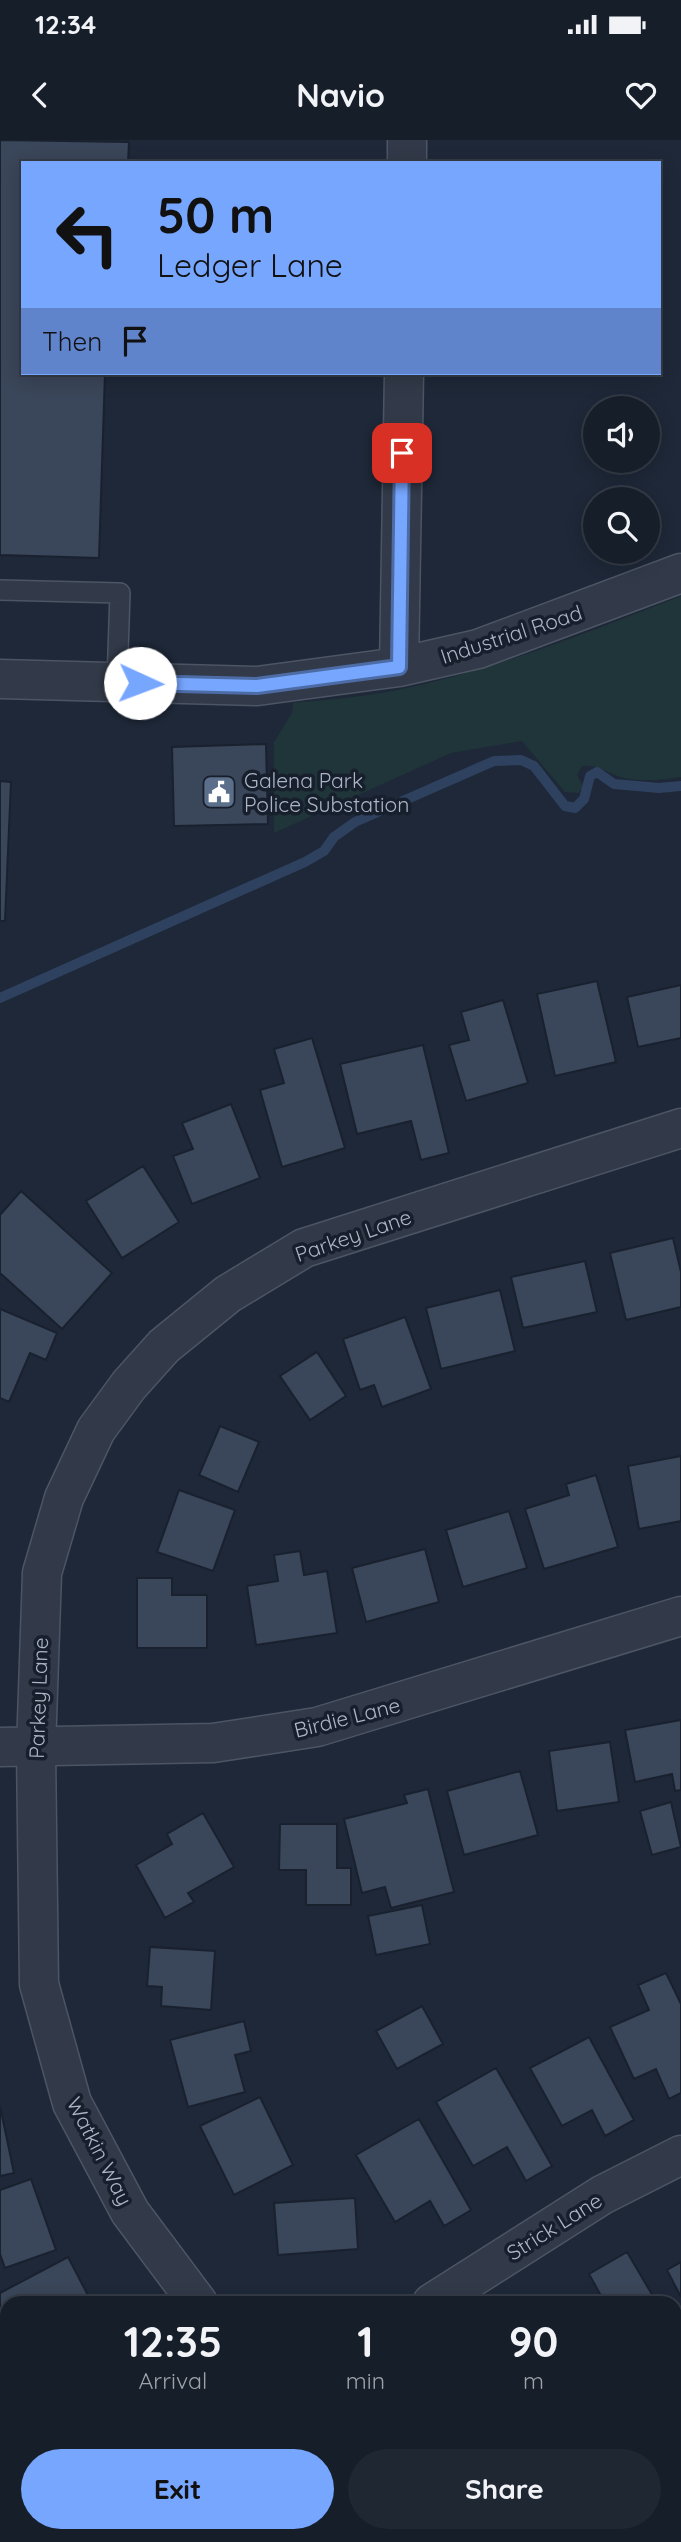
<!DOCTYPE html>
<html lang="en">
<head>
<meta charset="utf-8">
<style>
  body { margin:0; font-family:Quicksand,sans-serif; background:#1f2732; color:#f1f3f6; height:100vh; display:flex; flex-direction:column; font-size:26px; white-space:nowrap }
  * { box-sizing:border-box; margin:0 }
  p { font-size:23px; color:#9ea2a8 }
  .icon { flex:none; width:38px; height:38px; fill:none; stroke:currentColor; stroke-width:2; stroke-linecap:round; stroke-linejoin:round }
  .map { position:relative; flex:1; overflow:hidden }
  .sheet { position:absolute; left:0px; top:2156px; width:682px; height:247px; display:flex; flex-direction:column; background:#161e2a; border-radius:21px 21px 0 0; box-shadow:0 4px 18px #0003,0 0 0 2px #353c47 }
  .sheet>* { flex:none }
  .guide { position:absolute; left:21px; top:21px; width:640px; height:214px; border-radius:0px; box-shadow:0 4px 18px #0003,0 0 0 2px #353c47; background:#77a6ff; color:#111; overflow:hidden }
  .tools { position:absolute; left:583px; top:256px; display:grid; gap:14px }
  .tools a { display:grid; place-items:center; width:77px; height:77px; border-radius:50%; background:#161e2a; box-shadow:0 4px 18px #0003,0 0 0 2px #353c47; font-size:35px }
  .pin { position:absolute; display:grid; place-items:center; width:60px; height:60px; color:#fff; margin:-30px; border-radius:14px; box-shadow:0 4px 10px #0006 }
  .me { position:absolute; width:77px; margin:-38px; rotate:92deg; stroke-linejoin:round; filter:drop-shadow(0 0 5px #0008) }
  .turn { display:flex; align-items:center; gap:24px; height:147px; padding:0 21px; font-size:32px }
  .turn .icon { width:91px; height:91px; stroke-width:2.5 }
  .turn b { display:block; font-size:49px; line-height:60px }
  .then { display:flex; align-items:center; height:66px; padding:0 21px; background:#0003; gap:14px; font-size:26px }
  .eta { display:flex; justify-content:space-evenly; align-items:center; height:119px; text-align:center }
  .eta b { font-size:42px; font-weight:700; line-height:49px }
  .button { display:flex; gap:14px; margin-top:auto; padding:14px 21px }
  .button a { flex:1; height:80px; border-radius:42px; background:#77a6ff; color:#111; font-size:28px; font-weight:700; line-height:80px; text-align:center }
  .button a+a { background:#1f2732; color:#f1f3f6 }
  .status { display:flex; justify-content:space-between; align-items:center; height:49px; padding:0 35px; background:#161e2a; direction:ltr }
  .status svg { height:19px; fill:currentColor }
  header { display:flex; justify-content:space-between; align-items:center; height:91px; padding:0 21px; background:#161e2a; font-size:32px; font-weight:700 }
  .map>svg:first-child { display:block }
</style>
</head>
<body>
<div class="status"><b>12:34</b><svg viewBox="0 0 49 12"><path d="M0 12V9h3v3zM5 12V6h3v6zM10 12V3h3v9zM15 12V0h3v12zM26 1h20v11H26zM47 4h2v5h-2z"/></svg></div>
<header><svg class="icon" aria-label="back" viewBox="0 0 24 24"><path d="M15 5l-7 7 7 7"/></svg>Navio<svg class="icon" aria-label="heart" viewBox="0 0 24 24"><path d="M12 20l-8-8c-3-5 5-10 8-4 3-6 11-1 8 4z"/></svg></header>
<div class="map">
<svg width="681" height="2402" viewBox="0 0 681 2402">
  <rect width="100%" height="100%" fill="#1e2838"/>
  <path fill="#203539" d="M681,456V637C662,640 643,642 624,638C607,634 600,624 582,626L577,635L583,646L579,653L565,652L522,601L451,613L274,693V602L292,573L293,563C326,560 360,557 393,551C492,531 587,493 681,456Z"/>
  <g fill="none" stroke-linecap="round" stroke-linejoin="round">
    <path stroke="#2e415f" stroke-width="10" d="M0,858L305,722L324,711L334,697L355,682L494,621L521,620L534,626L565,666L575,668L584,659L590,636L597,632L614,644L659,648L681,646"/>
  </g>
  <path fill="#3a4659" stroke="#19212f" stroke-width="2" d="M0,0L129,2L128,23H23V233H105L99,418L0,415Z
    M266,604L268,684L174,686L172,607Z
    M0,641L11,642L5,781H0Z
    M597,841L616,922L555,936L537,854Z
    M681,845V898L638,907L627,857Z
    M503,860L528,943L466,961L449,905L469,900L461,872Z
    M312,898L345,1008L282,1027L260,950L284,943L274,909Z
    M423,905L449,1013L421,1020L411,981L357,994L340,924Z
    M231,964L260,1038L192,1064L173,1016L193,1009L182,983Z
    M143,1026L179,1082L122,1118L86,1061Z
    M21,1051L112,1133L62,1189L0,1133V1075Z
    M673,1098L681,1132V1167L626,1180L610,1113Z
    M585,1121L597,1172L523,1188L511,1137Z
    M500,1150L515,1211L441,1229L426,1168Z
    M0,1169L57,1193L46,1220L30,1213L9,1262L0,1258Z
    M405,1177L431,1249L382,1267L374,1245L360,1250L343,1199Z
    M317,1212L346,1256L310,1280L280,1236Z
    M220,1286L259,1302L238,1352L199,1335Z
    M681,1316V1381L639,1389L628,1326Z
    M596,1335L618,1407L544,1429L525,1369L569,1355L566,1344Z
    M179,1350L235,1370L213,1431L157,1412Z
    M509,1371L527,1428L463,1447L446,1390Z
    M425,1409L439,1462L366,1482L352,1428Z
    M300,1411L304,1435L327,1431L337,1493L256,1505L247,1446L278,1441L274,1415Z
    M137,1438H172V1455H207V1508H137Z
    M681,1580V1650L675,1651L672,1634L635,1642L625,1590Z
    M610,1602L619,1662L557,1671L549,1611Z
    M520,1631L538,1695L464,1715L447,1651Z
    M428,1649L454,1752L391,1768L385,1747L362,1753L344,1679L407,1663L404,1655Z
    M671,1662L681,1707L652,1715L640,1671Z
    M203,1673L234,1727L188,1753L194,1762L165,1778L136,1725L172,1704L167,1694Z
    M280,1684H337V1728H351V1765H306V1730H279Z
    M422,1765L430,1804L376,1815L368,1776Z
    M150,1807L215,1811L211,1870L161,1866L162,1847L147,1846Z
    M666,1833L681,1864V1953L669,1959L656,1929L634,1939L610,1887L649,1870L638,1845Z
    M422,1866L443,1904L397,1929L376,1891Z
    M244,1881L251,1911L235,1915L245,1952L188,1967L170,1900Z
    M589,1897L634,1980L605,1996L592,1970L562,1986L530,1928Z
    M496,1928L552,2026L526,2041L507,2007L473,2026L436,1962Z
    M260,1957L293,2025L234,2055L200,1986Z
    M0,1966L14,2033L0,2036Z
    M419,1979L471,2070L444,2086L430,2061L395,2082L356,2015Z
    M31,2039L56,2110L5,2128L0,2114V2050Z
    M355,2058L358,2109L278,2115L274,2063Z
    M627,2112L657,2163H605L589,2134Z
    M68,2117L92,2163H7L5,2239L0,2230V2153Z
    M681,2122V2157L667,2130Z
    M676,2196L681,2205V2223L676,2227Z
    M681,2378V2402H655L652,2396H676V2381Z
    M206,2396H274L268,2402H213Z
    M549,2396H565L569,2402H539Z"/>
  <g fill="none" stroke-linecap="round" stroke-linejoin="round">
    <defs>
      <path id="lane" d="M0,450L120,453L117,542"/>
      <path id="street" d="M407,23V0
        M399,527L404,233
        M0,539L257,546L399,527L478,509L681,433
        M0,1607L213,1603L317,1587L681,1476
        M198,2163L130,2072L72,1963L39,1844L36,1609L42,1433L64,1358L96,1290L129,1245L164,1206L228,1154L304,1108L681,988
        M432,2163L602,2055L681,2015
        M390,2396L395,2402"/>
    </defs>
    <use href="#lane" stroke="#4c5564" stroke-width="22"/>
    <use href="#street" stroke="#4c5564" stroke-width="41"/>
    <use href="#lane" stroke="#323a49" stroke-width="19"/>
    <use href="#street" stroke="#323a49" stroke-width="38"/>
  </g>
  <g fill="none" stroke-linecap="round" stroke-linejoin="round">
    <defs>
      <path id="route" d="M140,543L257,546L399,527L402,313"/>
    </defs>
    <use href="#route" stroke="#4d6ca6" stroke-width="18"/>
    <use href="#route" stroke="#77a6ff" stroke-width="12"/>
  </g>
  <defs>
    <symbol id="civic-square" viewBox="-11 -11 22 22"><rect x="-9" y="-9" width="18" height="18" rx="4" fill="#5c6f8a" stroke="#171f2d"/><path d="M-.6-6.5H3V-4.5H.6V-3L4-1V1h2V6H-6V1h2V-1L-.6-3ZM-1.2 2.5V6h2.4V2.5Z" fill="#fff"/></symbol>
  </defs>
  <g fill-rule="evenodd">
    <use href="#civic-square" x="200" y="633" width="38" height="38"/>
  </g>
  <g text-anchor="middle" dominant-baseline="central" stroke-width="7" stroke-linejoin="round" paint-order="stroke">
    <g font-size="21" fill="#acb5c6" stroke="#171f2d">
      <text transform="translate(511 494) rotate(-18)">Industrial Road</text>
      <text transform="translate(353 1095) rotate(-19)">Parkey Lane</text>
      <text transform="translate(38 1558) rotate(-88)">Parkey Lane</text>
      <text transform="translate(347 1577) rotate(-14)">Birdie Lane</text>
      <text transform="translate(100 2011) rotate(63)">Watkin Way</text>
      <text transform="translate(554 2086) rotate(-32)">Strick Lane</text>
    </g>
    <g font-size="21" fill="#acb5c6" stroke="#171f2d" text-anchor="start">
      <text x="244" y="640">Galena Park<tspan x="244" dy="24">Police Substation</tspan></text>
    </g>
  </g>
</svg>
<div class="tools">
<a><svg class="icon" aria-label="sound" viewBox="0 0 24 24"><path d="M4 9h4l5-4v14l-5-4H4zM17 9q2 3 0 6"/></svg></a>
<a><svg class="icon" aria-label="search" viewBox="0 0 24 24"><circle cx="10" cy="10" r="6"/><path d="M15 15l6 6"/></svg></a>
</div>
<div class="pin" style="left:402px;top:313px;background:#d93025"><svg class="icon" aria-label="arrive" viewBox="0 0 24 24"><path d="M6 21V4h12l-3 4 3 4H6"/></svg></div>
<svg class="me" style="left:140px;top:543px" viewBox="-20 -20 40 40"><circle r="19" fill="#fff"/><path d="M0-13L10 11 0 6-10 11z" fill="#77a6ff"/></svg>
<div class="guide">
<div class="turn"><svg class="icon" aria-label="left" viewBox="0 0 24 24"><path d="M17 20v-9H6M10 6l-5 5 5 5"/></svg><div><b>50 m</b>Ledger Lane</div></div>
<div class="then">Then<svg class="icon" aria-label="arrive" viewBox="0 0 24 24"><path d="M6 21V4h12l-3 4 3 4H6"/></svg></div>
</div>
<section class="sheet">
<div class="eta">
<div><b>12:35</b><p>Arrival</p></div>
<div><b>1</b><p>min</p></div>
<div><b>90</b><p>m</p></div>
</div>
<div class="button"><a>Exit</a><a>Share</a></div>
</section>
</div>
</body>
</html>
